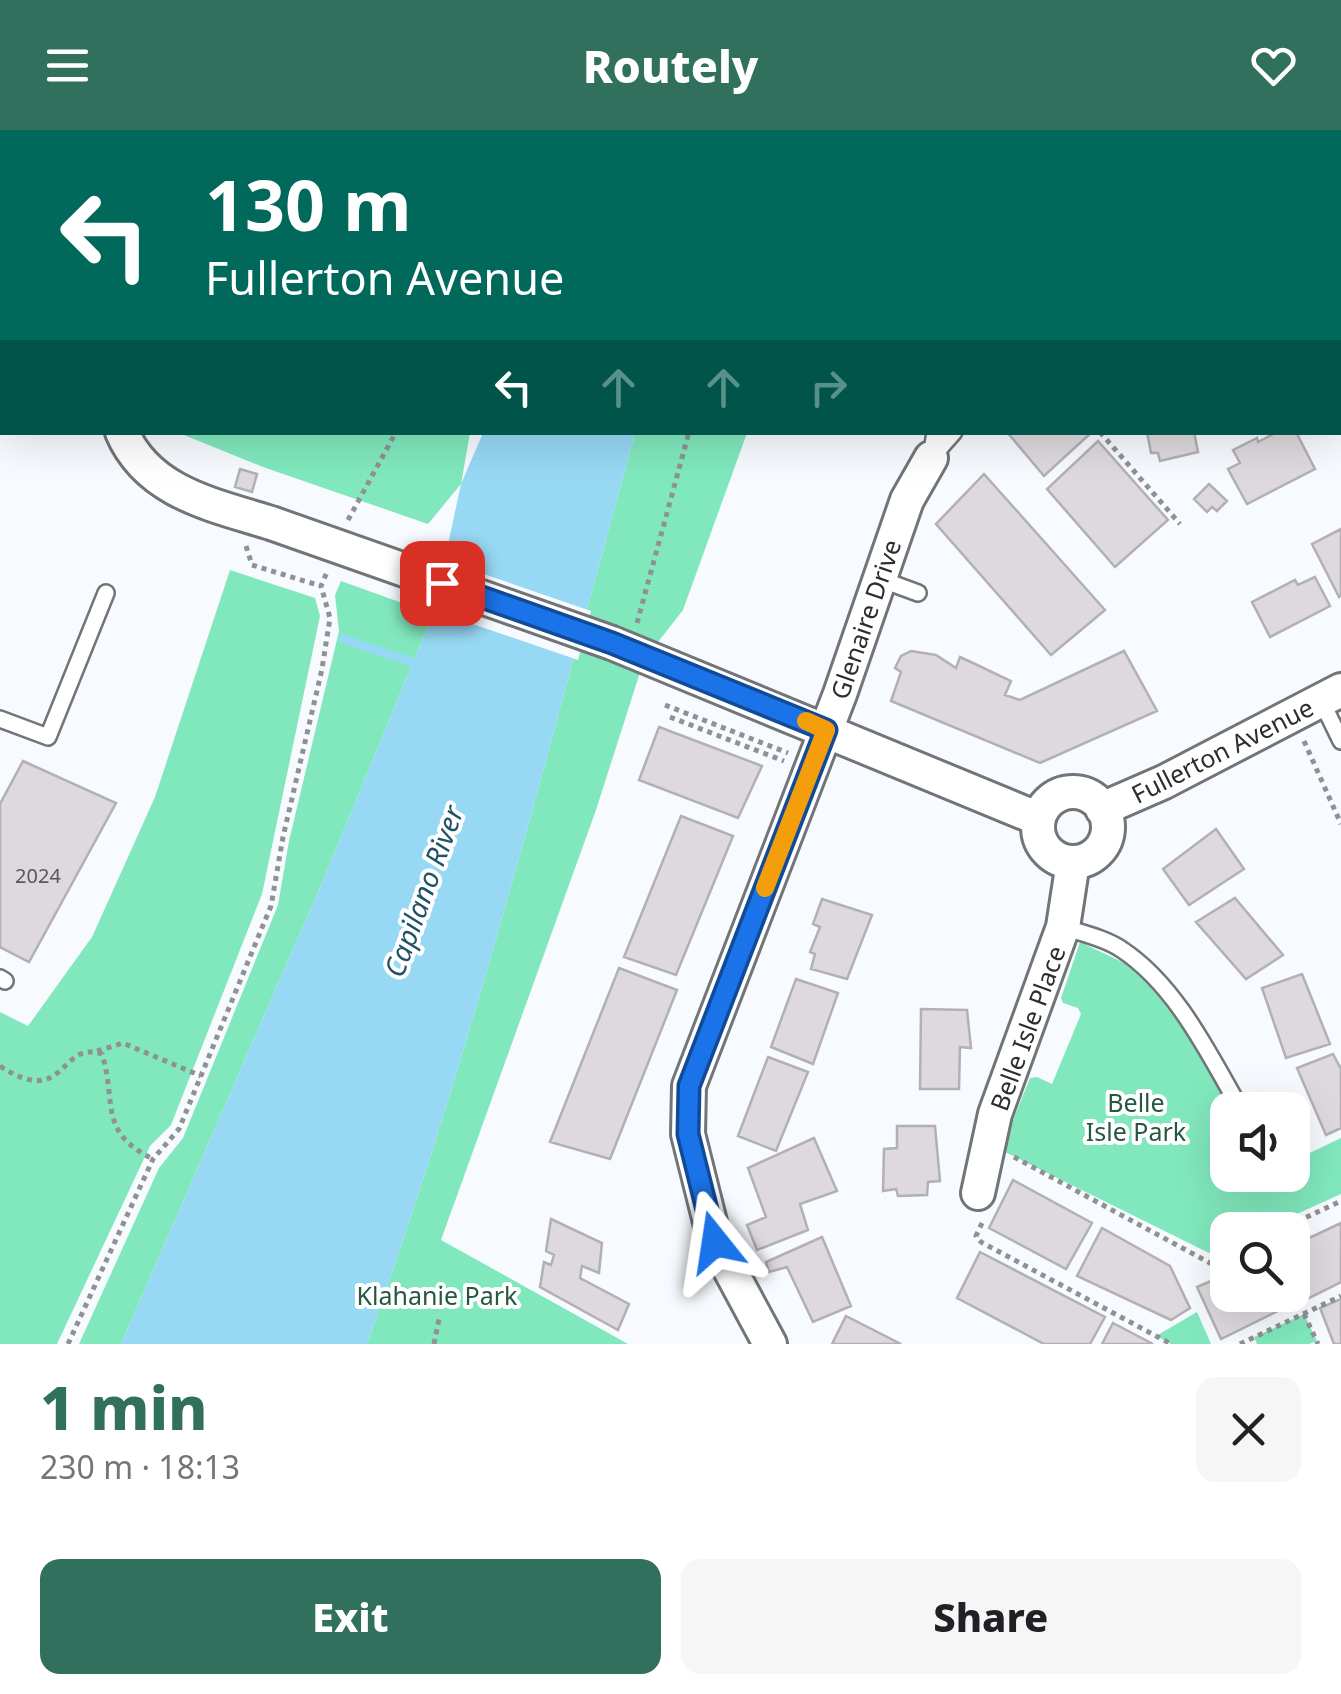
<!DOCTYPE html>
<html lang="en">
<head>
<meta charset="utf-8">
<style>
  body { margin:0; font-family:"Noto Sans",sans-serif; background:#f6f6f6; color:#202124; height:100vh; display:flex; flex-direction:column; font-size:38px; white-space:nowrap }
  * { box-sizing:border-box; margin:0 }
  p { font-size:32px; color:#757577 }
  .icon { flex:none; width:55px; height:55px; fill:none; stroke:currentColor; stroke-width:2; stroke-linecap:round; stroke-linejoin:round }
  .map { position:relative; height:1214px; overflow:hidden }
  .sheet { display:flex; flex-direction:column; background:#fff; flex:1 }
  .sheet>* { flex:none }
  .hud { position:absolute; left:0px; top:0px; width:1342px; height:305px; box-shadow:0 10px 40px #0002; background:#00695c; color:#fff; overflow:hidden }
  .fabs { position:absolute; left:1210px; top:962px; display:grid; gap:20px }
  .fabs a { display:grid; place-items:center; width:100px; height:100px; border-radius:20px; background:#fff; box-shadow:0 10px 40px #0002; font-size:50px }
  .pin { position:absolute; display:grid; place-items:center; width:85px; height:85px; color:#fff; margin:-42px; border-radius:20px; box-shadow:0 5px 15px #0006 }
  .me { position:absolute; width:110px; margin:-55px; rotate:345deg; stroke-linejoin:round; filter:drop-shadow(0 0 8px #0008) }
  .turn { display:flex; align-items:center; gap:35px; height:210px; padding:0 40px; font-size:45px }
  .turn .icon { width:130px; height:130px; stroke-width:2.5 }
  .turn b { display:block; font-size:70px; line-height:85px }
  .lanes { display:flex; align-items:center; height:95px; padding:0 40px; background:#0003; justify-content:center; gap:50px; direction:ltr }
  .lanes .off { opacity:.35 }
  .round { display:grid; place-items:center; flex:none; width:105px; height:105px; border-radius:20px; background:#f6f6f6 }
  .overview { display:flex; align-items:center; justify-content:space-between; height:170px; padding:0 40px }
  h1 { font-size:60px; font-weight:800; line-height:75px; color:#31705d }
  .primary-button { display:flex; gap:20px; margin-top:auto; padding:20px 40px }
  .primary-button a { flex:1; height:115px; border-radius:20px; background:#31705d; color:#fff; font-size:40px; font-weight:800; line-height:115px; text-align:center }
  .primary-button a+a { background:#f6f6f6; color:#202124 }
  header { display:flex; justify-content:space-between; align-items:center; height:130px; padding:0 40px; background:#31705d; color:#fff; font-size:45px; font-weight:800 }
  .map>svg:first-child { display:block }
</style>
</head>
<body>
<header><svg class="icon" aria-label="menu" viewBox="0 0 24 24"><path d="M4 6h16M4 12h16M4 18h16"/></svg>Routely<svg class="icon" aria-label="heart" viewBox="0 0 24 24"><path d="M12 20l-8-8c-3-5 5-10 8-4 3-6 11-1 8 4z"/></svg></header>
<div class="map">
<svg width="1341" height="1214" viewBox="0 0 1341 1214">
  <rect width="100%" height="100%" fill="#f7fafe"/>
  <path fill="#81e8bd" d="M179,303H470L461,354L428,394L263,337Z
    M635,303H747L683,480L644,530L596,680L441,1110L628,1214H367C474,916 551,608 635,303Z
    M230,440L315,468L320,486L262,764L171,995L150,1016L57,1214H0V882L28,896L92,807L155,667Z
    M341,451L433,484L322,753L121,1214H79L159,1038L183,1008L278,775L289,711L339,501L335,465Z
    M1080,812L1154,847L1241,980H1228V1045H1292L1293,1031L1341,1008V1064L1262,1100H1228L1227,1115L1209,1123L1001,1020L1030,948L1037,947L1052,954L1081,884L1078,878L1063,873L1061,868Z
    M1197,1182L1211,1214H1171L1156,1206Z
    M1304,1184L1317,1211L1309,1214H1257L1254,1207Z"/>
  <path fill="#97d8f4" d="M483,303H635C551,608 474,916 367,1214H121L322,753L433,484L461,354Z"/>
  <path fill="#f7fafe" d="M440,429L591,481L578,530L429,479Z"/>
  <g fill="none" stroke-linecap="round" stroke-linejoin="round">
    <path stroke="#97d8f4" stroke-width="9" d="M343,509L421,535"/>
  </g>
  <path fill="#ddd9dd" stroke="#b3b0b4" stroke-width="2.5" d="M1007,302H1092L1044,346Z
    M1147,302H1194L1198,322L1160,331L1158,323H1151Z
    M1277,302H1296L1315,339L1247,374L1228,339L1240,333L1233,320L1257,308L1258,312Z
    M1098,311L1168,390L1115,437L1047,359Z
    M240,339L257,344L252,362L235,357Z
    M984,344L1105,480L1051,525L936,394Z
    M1209,354L1227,371L1217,381L1212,377L1207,382L1194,369Z
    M1341,399V465L1339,467L1312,414Z
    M1315,447L1330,476L1270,507L1252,472L1295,450L1298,455Z
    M911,521L936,525L956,538L960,527L973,533L1011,551L1005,565L1020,570L1124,521L1157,581L1040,633L891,571L901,542L895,538L901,526Z
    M659,597L762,636L738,688L639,650Z
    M23,631L116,673L29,832L0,817V674Z
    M681,686L733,706L676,845L624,827Z
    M1216,699L1244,739L1189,775L1163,739Z
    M1235,768L1283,825L1246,849L1196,792Z
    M822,769L872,785L847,849L811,839L815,824L810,822L820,797L813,794Z
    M619,838L677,860L610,1029L550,1012Z
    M1302,844L1330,914L1286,928L1262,858Z
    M796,849L838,863L813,934L771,917Z
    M921,879L967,880L971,918L960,917L959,959H920Z
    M1333,924L1341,939V998L1326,1005L1297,938Z
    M768,927L808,942L776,1021L738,1006Z
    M897,996H935L940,1051L928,1052L927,1065L898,1066L896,1059L883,1061L884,1019L897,1018Z
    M814,1008L837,1061L800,1074L808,1100L757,1120L747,1095L766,1087L748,1038Z
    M1013,1050L1092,1093L1066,1139L989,1098Z
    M551,1089L602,1113L599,1143L582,1136L580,1148L629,1174L618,1200L540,1157L544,1132L551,1135L554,1125L546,1121Z
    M1341,1093V1152L1309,1168L1292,1130V1116Z
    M1102,1098L1170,1136L1190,1178L1171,1190L1077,1146Z
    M822,1107L851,1176L813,1192L787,1137L769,1142L766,1132Z
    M980,1122L1105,1187L1090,1214H1044L957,1168Z
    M1228,1144V1165H1292V1155L1300,1170L1221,1209L1197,1157Z
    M1341,1169V1214H1334L1320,1178Z
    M846,1186L901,1214H832Z
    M1113,1193L1153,1214H1102Z"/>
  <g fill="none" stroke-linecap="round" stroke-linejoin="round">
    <defs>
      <path id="lane" d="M1257,2L1261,0
        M931,328L954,302
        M931,328L935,302
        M880,449L918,463
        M1321,570L1341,611
        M0,589L48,607L106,463
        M1063,797C1081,803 1105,808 1121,819C1176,855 1209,924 1241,980
        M0,848L5,851"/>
      <path id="street" d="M92,0L95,2
        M1326,0L1327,2
        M1340,30L1341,33
        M122,302C148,363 214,375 271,393
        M612,513L1039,689
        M1038 697a35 35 0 1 1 70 0a35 35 0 1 1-70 0Z
        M1102,679L1164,652L1341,560
        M978,1063L995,984L1063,797L1073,732
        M770,1214L715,1112L688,1004L689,956L840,564L907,370L931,328"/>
    </defs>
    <use href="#lane" stroke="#727578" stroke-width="20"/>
    <use href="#street" stroke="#727578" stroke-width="38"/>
    <path stroke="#8f9194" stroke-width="5" stroke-dasharray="5 5" stroke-linecap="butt" d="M722,2V0
      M1100,302L1180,394
      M348,390L396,302
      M246,416L252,435L321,456
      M637,493L689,302
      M665,575L788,623
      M670,587L784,631
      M1304,611L1341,694
      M97,921L123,913L201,946
      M0,936C67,980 59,909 102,924C117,974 98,1002 153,1029
      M1014,1027L1210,1133L1228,1124
      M982,1093L976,1106L981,1112L1171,1214
      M1279,1100L1341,1071
      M1304,1184L1318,1214
      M68,1214L153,1029L179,999L271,776L283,707L322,539L330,488L321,456L327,442
      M434,1214L439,1189
      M1240,1214L1341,1166"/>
    <use href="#lane" stroke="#fff" stroke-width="15"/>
    <use href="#street" stroke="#fff" stroke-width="32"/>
    <defs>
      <path id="street-bridge" d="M271,393L612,513"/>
    </defs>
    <use href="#street-bridge" stroke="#727578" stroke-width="38" stroke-linecap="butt"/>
    <use href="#street-bridge" stroke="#fff" stroke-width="32"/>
  </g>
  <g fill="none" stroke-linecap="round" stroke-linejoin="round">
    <defs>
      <path id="route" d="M442,453L612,513L826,600L689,956L688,1004L715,1112"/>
    </defs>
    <use href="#route" stroke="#114b97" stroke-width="25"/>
    <use href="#route" stroke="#1a73e8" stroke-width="18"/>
    <path stroke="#f59e0b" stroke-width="18" d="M765,758L826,600L806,591"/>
  </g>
  <g text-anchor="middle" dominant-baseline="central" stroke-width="8" stroke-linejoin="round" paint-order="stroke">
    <g font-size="20" fill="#58585a">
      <text x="38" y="745">2024</text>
    </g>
    <g font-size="25" fill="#2b2d2e" stroke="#fff">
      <text transform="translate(865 489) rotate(-71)">Glenaire Drive</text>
      <text transform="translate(1222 620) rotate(-27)">Fullerton Avenue</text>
      <text transform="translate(1027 898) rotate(-70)">Belle Isle Place</text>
    </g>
    <g font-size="25" fill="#265743" stroke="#fff">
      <text x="1136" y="972">Belle<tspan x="1136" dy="29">Isle Park</tspan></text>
      <text x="437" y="1165">Klahanie Park</text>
    </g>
    <g font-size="28" font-style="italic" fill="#1f5366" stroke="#fff">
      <text transform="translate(423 761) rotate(-70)">Capilano River</text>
    </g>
  </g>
</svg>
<div class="fabs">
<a><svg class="icon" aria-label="sound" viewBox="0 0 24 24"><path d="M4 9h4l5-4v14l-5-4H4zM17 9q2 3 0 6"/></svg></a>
<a><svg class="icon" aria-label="search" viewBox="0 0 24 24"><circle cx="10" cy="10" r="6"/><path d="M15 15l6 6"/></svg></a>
</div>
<div class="pin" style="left:442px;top:453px;background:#d93025"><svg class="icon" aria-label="arrive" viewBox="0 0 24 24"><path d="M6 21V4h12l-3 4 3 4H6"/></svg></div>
<svg class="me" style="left:715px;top:1112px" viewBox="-20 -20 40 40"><path d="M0-17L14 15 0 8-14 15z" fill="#1a73e8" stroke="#fff" stroke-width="4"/></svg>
<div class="hud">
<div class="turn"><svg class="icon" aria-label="left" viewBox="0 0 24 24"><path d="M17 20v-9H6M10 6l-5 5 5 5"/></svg><div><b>130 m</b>Fullerton Avenue</div></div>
<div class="lanes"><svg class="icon" aria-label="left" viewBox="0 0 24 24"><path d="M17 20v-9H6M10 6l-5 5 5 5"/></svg><svg class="icon off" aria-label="ahead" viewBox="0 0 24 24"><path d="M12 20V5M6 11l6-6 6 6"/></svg><svg class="icon off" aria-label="ahead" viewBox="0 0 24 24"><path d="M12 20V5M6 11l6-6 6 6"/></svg><svg class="icon off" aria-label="right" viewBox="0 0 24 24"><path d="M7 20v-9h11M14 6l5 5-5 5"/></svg></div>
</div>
</div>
<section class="sheet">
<div class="overview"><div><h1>1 min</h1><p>230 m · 18:13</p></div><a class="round"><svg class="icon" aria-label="close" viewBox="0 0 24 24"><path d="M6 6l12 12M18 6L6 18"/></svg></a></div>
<div class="primary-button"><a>Exit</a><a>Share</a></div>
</section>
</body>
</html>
